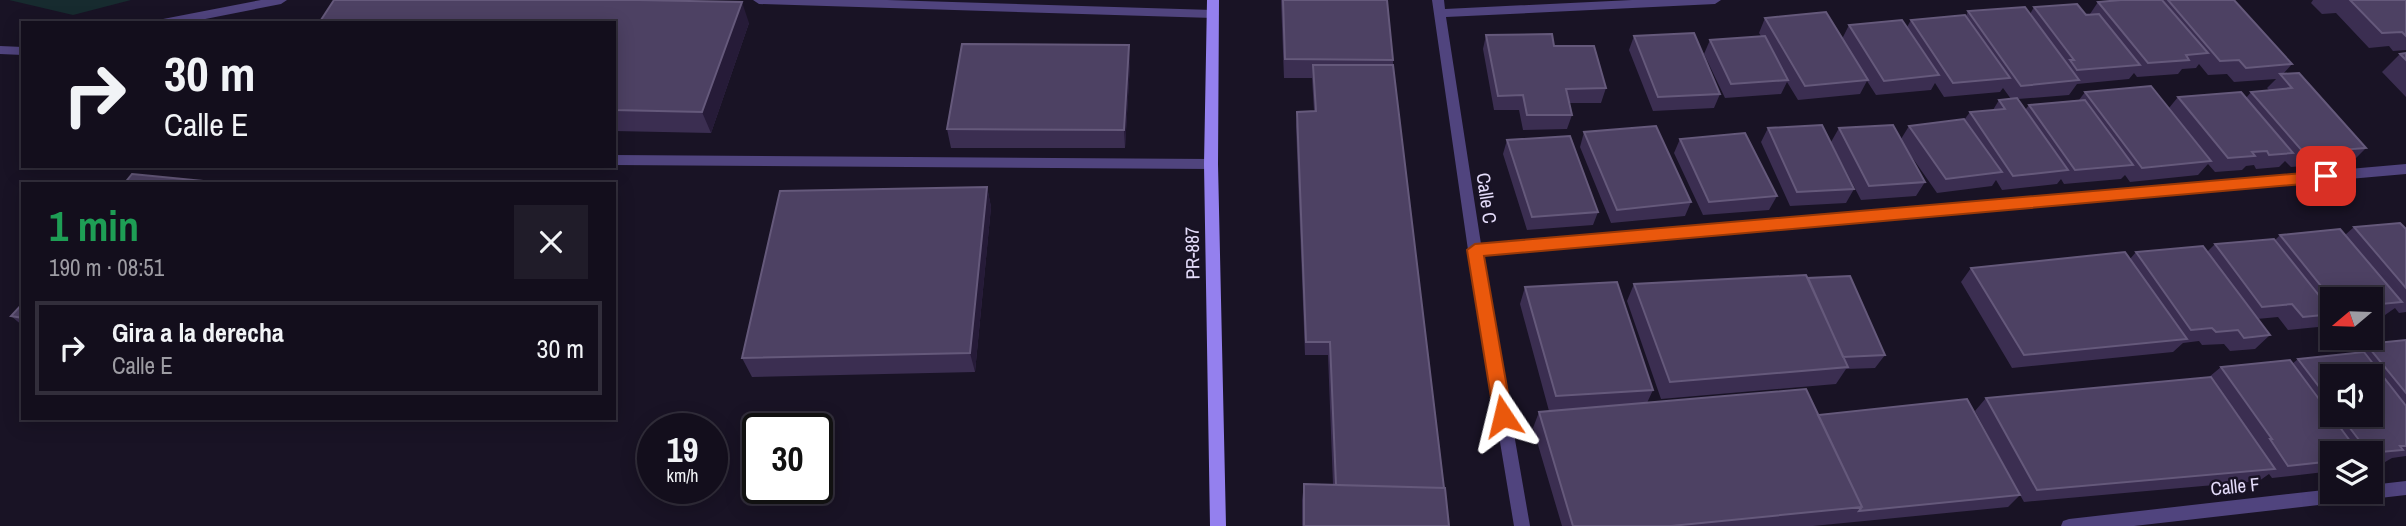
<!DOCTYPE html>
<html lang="es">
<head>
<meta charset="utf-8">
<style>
  body { margin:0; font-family:"Archivo Narrow",sans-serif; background:#201c29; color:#f1f3f6; height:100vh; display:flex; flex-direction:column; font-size:26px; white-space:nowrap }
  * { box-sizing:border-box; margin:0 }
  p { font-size:23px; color:#9d9ca3 }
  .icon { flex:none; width:38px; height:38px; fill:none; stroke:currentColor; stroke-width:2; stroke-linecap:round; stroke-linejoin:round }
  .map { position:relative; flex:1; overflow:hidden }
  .drawer { position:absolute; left:21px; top:182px; width:595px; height:238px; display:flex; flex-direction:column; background:#130e1c; border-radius:0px; box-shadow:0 4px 18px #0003,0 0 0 2px #322e3b }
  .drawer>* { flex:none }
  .banner { position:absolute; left:21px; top:21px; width:595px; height:147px; border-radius:0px; box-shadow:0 4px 18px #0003,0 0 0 2px #322e3b; background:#130e1c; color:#f1f3f6; overflow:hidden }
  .needle { width:46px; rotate:251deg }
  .fabs { position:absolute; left:2320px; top:287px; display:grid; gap:14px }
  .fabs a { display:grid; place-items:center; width:63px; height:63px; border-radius:0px; background:#130e1c; box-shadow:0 4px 18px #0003,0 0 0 2px #322e3b; font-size:35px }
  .speed { position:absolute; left:637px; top:413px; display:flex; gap:14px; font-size:35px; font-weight:700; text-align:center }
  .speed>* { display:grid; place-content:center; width:91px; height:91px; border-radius:50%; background:#130e1c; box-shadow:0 4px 18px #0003,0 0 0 2px #322e3b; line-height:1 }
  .speed small { font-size:18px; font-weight:400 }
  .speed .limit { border:4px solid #111; border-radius:10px; background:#fff; color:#111 }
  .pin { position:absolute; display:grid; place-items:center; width:60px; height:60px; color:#fff; margin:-30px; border-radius:14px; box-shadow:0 4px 10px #0006 }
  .me { position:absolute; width:77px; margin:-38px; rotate:350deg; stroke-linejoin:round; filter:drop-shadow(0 0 5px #0008) }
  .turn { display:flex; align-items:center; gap:24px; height:147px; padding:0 28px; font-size:32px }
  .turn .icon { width:91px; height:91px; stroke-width:2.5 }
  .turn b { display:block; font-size:49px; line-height:60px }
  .round { display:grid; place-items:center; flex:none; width:74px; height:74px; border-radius:0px; background:#201c29 }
  .head { display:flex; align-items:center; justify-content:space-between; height:119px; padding:0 28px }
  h1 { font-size:42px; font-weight:700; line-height:52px; color:#1e9e55 }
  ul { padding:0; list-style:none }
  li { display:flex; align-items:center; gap:21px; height:94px; margin:0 14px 10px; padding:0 14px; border:4px solid #322e3b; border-radius:0px }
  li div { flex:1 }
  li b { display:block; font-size:26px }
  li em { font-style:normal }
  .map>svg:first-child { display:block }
</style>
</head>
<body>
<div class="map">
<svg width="2406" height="526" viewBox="0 0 2406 526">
  <rect width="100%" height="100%" fill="#191325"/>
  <path fill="#172b2f" d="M9,0H131L73,15Z"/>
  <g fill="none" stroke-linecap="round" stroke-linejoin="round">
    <path fill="#50447e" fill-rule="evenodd" d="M261,0H287L281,4L185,23H157L163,19Z
      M753,0H887L1213,10L1219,14L1213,18L759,4Z
      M0,46L23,47V55L0,54Z
      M614,155L1211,159L1218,164L1211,169L614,165Z"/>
    <path fill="#50447e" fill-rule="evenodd" d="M1432,0H1444L1445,9L1632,0H1721L1715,4L1446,17L1481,244L2406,164V174L1483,255L1530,526H1514L1468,250Z
      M2406,481V495L2134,526H2061L2063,521L2069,519L2333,489V492H2371V485Z"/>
    <path fill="#9480ee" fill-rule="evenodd" d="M1207,0H1219L1218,164L1226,526H1210L1204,164Z"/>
  </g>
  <path fill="#3b2e51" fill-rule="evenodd" d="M1281,0H1387L1393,60V65L1449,526H1302V500L1304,484L1333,485L1328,355H1305L1296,126L1297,112L1314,111L1312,78H1284Z
    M2121,0H2234L2292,64L2283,74L2366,148L2352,162L2291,167L2285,161L2279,167L2256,169L2254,165L2246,166L2242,170L2215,172L2208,164L2198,175L2130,182L2125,175L2121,179L2064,184L2061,179L2057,184L2002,190L1996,180L1992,186L1937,193L1907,150L1925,182L1916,196L1861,200L1831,142L1839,128L1901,139L1909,126L1964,120L1970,112L1993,110L1999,100L2011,99L2003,88L2000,92L1944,97L1935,83L1931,90L1876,95L1867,81L1860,94L1798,100L1787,82L1781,94L1725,98L1704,54L1710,40L1761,36L1759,33L1765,18L1842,39L1849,25L1907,27L1911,20L1966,16L1968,11L2030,14L2034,7L2090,14L2098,2ZM2199,64L2208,75L2227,74L2234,82L2276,79L2267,88L2269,90L2251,92L2246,98L2178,97L2169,108L2085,92L2079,100L2029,105L2025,110L2018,99L2069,95L2077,84L2129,79L2134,73L2137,77L2178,74L2182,69L2196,68Z
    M2313,0H2406V50L2393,51L2389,46L2369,48L2336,13L2322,14L2311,3Z
    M614,23H749L711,133L614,131Z
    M1486,35L1554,46L1606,88L1601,103H1569L1572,115L1567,129L1523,130L1519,110H1494L1483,49Z
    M1634,36L1720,94L1714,108L1653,111L1629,50Z
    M2406,53V97L2382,72L2400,54Z
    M1130,63L1125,148H951L947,129Z
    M1768,128L1854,189L1846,203L1790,206L1761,142Z
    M1584,132L1691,202L1685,216L1611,223L1580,147Z
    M1680,139L1777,196L1769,210L1703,215L1674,153Z
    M1507,140L1598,212L1593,225L1527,230L1503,154Z
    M987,187L991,207L975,372L752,377L742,358Z
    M2354,227L2406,229V312L2399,313L2395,308L2385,315L2371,317V299H2333V333L2324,322L2318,327L2288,330L2278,317L2257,319L2270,335L2255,349L2230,351L2224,344L2202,345L2199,341L2183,343L2173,352L2012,368L1961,282L1971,268L2130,259L2136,252H2207L2215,244L2275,240L2280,235H2345Z
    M1808,278L1885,355L1875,368L1846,369L1836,384L1661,399L1627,301L1634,284Z
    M1525,287L1653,390L1647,403L1818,415L2013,482L1975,411L1986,398L2209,377L2221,367L2292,364L2298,359L2354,353L2366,344L2406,340V456L2392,458L2385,462L2371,464V453H2333V471L2272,478L2269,474L2259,481L2024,502L2020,495L2008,507L1813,526H1562L1533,428L1539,412L1549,411L1520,304ZM2333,376L2371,415H2333Z
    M23,303V326L11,316Z"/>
  <path fill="#261b38" d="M742,2L749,23L711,133L702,112Z
    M1129,45L1130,63L1125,148L1124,130Z
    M987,187L991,207L975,372L970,353Z"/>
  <path fill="#4d4163" stroke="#65597b" stroke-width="2" d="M334,0H638L742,2L702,112L614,110V23H319Z
    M1283,0H1387L1393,60L1285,59Z
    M2121,0H2162L2208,53L2186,55L2189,60L2148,63L2098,2Z
    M2168,0H2234L2292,64L2246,68L2239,60L2220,61Z
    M2350,0H2406V36L2402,32L2382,33Z
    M2077,4L2086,15L2099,14L2140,65L2077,70L2070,60H2074L2034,7Z
    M2025,7L2079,80L2021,86L1968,11Z
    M1826,12L1868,80L1805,86L1765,18Z
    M1965,15L2010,78L1953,83L1911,20Z
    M1902,20L1939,75L1884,81L1849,25Z
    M1694,33L1720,94L1658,97L1634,36Z
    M1552,34L1554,46H1594L1606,88L1566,89L1572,115H1527L1523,95L1498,96L1486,35Z
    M1765,36L1788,80L1731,84L1710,40Z
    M962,44L1129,45L1124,130L947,129Z
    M2406,53V60L2400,54Z
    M1313,65H1393L1444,488L1336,485L1330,342H1306L1297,112L1316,111Z
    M2299,73L2366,148L2304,153L2251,92L2292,88L2280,74Z
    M2151,86L2211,161L2142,168L2085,92Z
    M2241,92L2293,153L2269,155L2267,151L2252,152L2255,156L2228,158L2178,97Z
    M2017,98L2068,170L2013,176L1970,112L2005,109L1999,100Z
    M2085,100L2133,165L2075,170L2029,105Z
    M1964,119L2002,172L1946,179L1909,126Z
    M1822,125L1854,189L1797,192L1768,128Z
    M1893,125L1925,182L1869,186L1839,128Z
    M1656,126L1691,202L1617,210L1584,132Z
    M1745,133L1777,196L1709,202L1680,139Z
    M1570,136L1598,212L1532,217L1507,140Z
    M132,174L204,181L201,184H124Z
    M987,187L970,353L742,358L780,191Z
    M2400,223L2406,229V288L2354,227Z
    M2340,229L2402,302L2371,305V299H2333V301L2280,235Z
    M2274,239L2333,313V314L2303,317L2292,304L2262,307L2215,244Z
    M2203,246L2270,335L2244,338L2238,330L2216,332L2212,328L2191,330L2136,252Z
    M2125,252L2187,339L2024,355L1971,268Z
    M1806,275L1848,367L1670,382L1634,284Z
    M1850,276L1885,355L1843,357L1808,278Z
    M1617,282L1653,390L1556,396L1525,287Z
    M23,303V318L11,316Z
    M2406,340V393L2366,344Z
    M2364,352L2406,406V446H2400L2403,450L2369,453L2340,415H2371V376H2333V405L2298,359Z
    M2290,360L2359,453H2333V461L2288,466L2270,439H2272L2221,367Z
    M2211,377L2275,469L2037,490L1986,398Z
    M1806,389L1862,507L1671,526H1573L1539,412Z
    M1967,399L2020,495L1859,511L1862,507L1818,415Z
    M1304,484L1445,488L1449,526H1304Z"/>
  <path fill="#ea580c" stroke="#983908" stroke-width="2" d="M2326,171L2333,176L2326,182L1484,256L1512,416L1509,421L1503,423L1497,421L1494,416L1467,250L1475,244Z"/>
  <g text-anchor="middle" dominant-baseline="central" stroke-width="5" stroke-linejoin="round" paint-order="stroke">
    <g font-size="19" fill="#e4dcfa" stroke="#191325">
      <text transform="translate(1487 198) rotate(82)">Calle C</text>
      <text transform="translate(1192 253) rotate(-91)">PR-887</text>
      <text transform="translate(2235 486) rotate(-6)">Calle F</text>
    </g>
  </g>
</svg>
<div class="fabs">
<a><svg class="needle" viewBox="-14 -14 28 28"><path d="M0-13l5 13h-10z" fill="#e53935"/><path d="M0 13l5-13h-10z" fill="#9d9ca3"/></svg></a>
<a><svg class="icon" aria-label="sound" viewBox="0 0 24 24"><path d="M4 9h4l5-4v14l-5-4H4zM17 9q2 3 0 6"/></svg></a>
<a><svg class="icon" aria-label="layers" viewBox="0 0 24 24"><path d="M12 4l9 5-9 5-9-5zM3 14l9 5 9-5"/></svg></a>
</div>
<div class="speed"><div>19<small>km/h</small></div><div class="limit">30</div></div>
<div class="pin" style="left:2326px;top:176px;background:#d93025"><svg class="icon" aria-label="arrive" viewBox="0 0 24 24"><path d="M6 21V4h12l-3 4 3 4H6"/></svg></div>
<svg class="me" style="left:1503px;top:416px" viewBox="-20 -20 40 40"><path d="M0-17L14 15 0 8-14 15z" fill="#ea580c" stroke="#fff" stroke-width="4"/></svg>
<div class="banner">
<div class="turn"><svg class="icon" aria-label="right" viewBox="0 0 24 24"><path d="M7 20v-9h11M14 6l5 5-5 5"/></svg><div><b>30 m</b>Calle E</div></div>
</div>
<section class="drawer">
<div class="head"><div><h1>1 min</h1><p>190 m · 08:51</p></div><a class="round"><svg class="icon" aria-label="close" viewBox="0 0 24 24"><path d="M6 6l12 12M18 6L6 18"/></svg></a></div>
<ul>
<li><svg class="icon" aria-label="right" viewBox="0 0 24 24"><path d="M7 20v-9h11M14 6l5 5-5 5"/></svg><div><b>Gira a la derecha</b><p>Calle E</p></div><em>30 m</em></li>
</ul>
</section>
</div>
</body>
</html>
